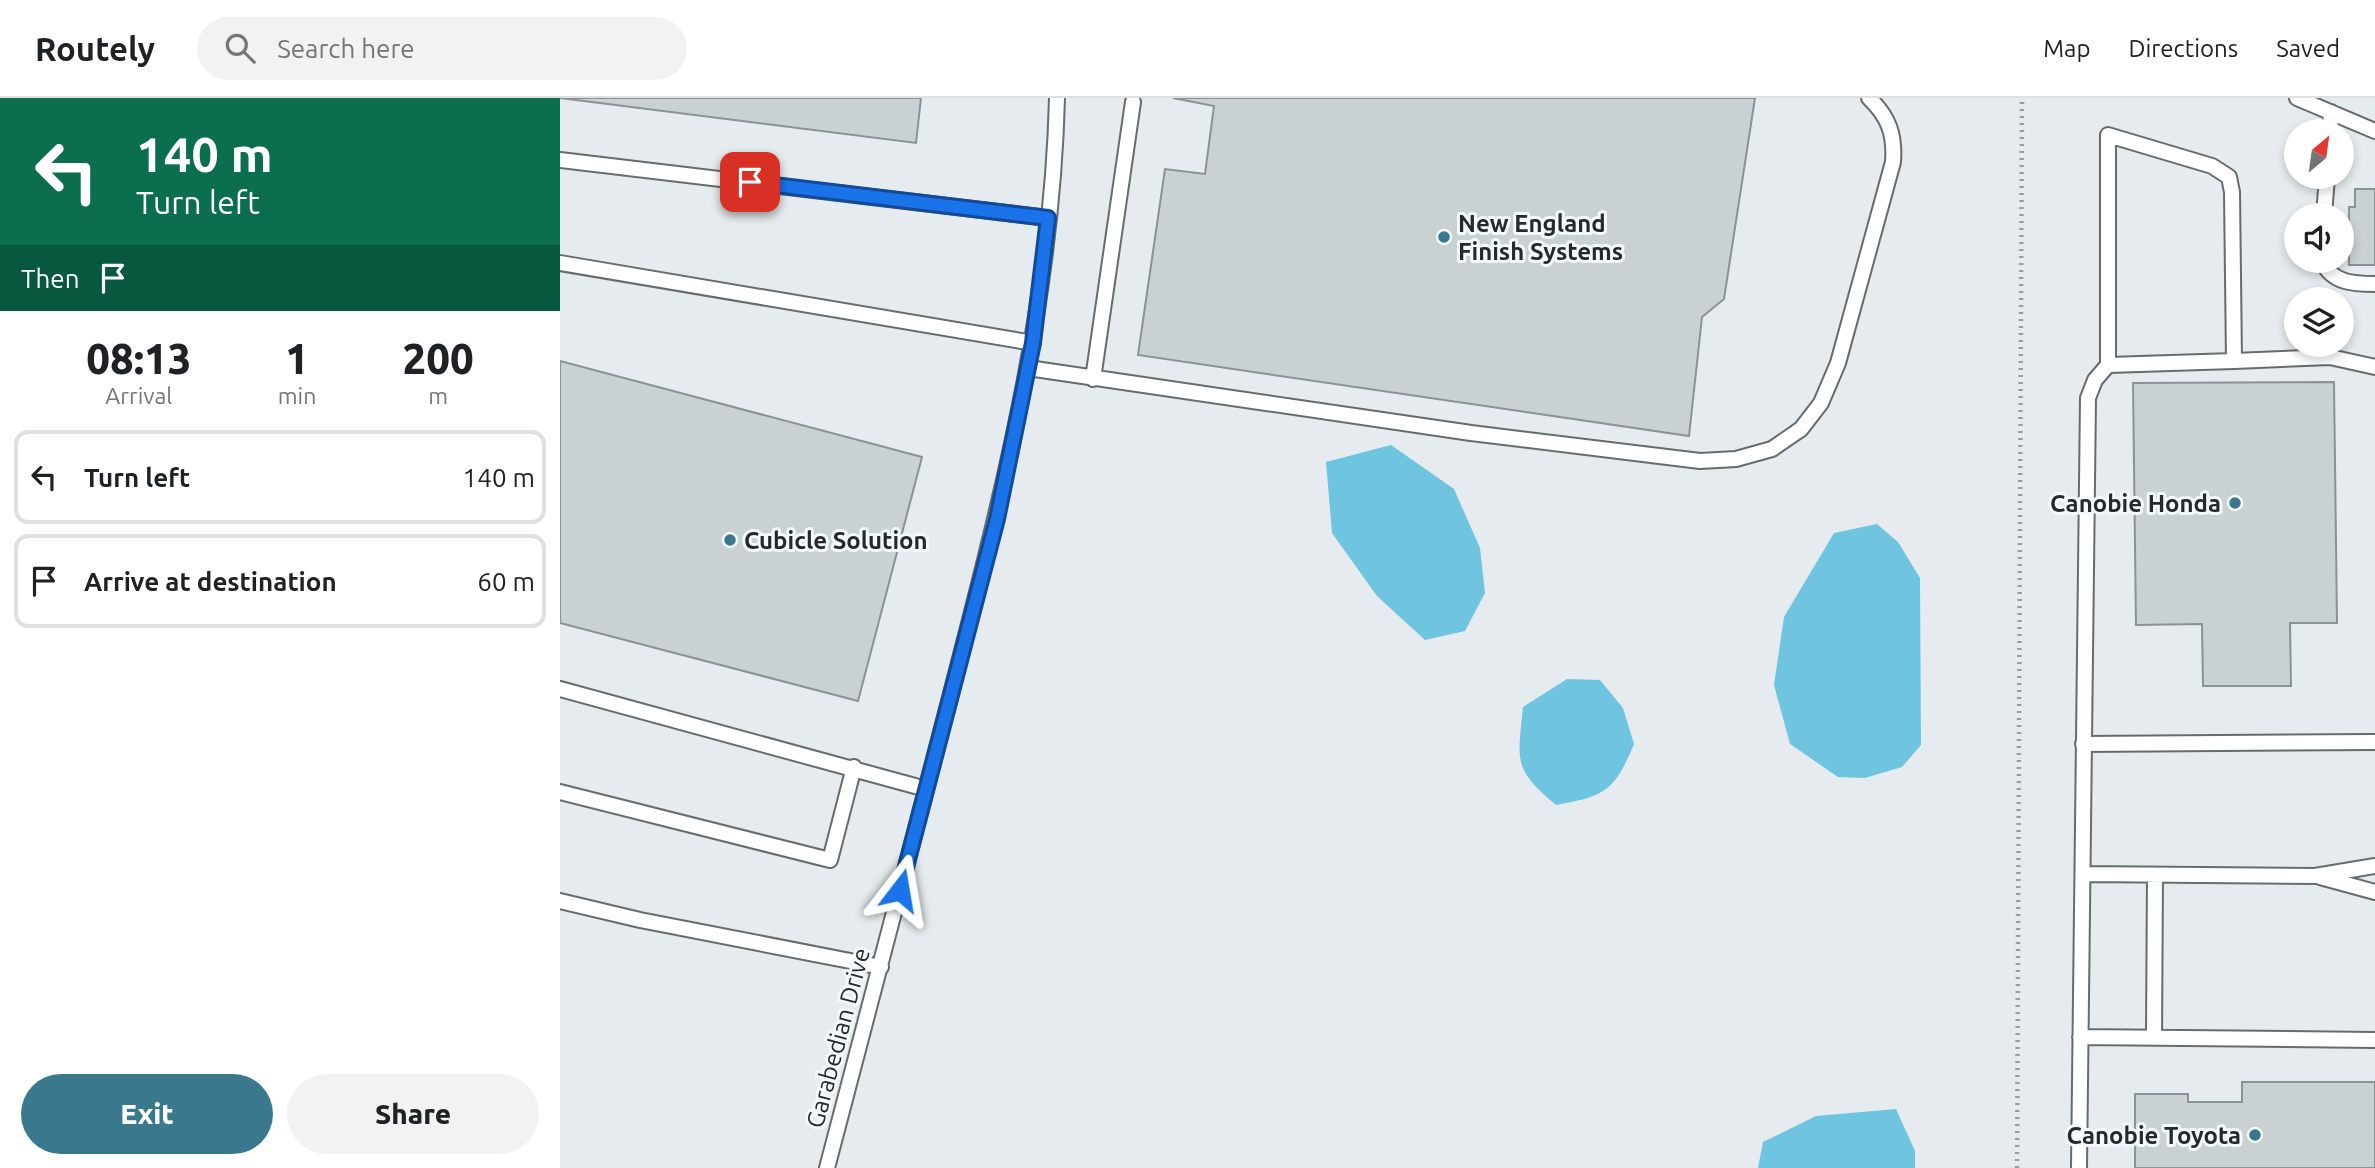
<!DOCTYPE html>
<html lang="en">
<head>
<meta charset="utf-8">
<style>
  body { margin:0; font-family:Ubuntu,sans-serif; background:#f2f2f2; color:#202124; height:100vh; display:flex; flex-direction:column; font-size:26px; white-space:nowrap }
  * { box-sizing:border-box; margin:0 }
  p { font-size:23px; color:#757577 }
  .icon { flex:none; width:38px; height:38px; fill:none; stroke:currentColor; stroke-width:2; stroke-linecap:round; stroke-linejoin:round }
  .map { position:relative; flex:1; overflow:hidden }
  .details { display:flex; flex-direction:column; background:#fff; width:560px }
  .details>* { flex:none }
  .hud { background:#0b6e4f; color:#fff; overflow:hidden }
  .needle { width:46px; rotate:29deg }
  .controls { position:absolute; left:1724px; top:21px; display:grid; gap:14px }
  .controls a { display:grid; place-items:center; width:70px; height:70px; border-radius:50%; background:#fff; box-shadow:0 4px 10px #0003; font-size:35px }
  .pin { position:absolute; display:grid; place-items:center; width:60px; height:60px; color:#fff; margin:-30px; border-radius:14px; box-shadow:0 4px 10px #0006 }
  .me { position:absolute; width:77px; margin:-38px; rotate:14deg; stroke-linejoin:round; filter:drop-shadow(0 0 5px #0008) }
  .turn { display:flex; align-items:center; gap:24px; height:147px; padding:0 21px; font-size:32px }
  .turn .icon { width:91px; height:91px; stroke-width:2.5 }
  .turn b { display:block; font-size:49px; line-height:60px }
  .then { display:flex; align-items:center; height:66px; padding:0 21px; background:#0003; gap:14px; font-size:26px }
  .eta { display:flex; justify-content:space-evenly; align-items:center; height:119px; text-align:center }
  .eta b { font-size:42px; font-weight:800; line-height:49px }
  .button { display:flex; gap:14px; margin-top:auto; padding:14px 21px }
  .button a { flex:1; height:80px; border-radius:42px; background:#39788d; color:#fff; font-size:28px; font-weight:800; line-height:80px; text-align:center }
  .button a+a { background:#f2f2f2; color:#202124 }
  ul { padding:0; list-style:none }
  li { display:flex; align-items:center; gap:21px; height:94px; margin:0 14px 10px; padding:0 7px; border:4px solid #e0e0e0; border-radius:14px }
  li div { flex:1 }
  li b { display:block; font-size:26px }
  li em { font-style:normal }
  header { display:flex; align-items:center; gap:42px; box-sizing:border-box; height:98px; padding:0 35px; background:#fff; border-bottom:2px solid #e0e0e0 }
  header strong { font-size:33px }
  nav { display:flex; gap:38px; margin-inline-start:auto; font-size:24px }
  .search { width:490px; height:63px; background:#f2f2f2; display:flex; align-items:center; gap:18px; box-sizing:border-box; padding:0 24px; border-radius:38px; color:#757577; font-size:26px }
  main { display:flex; flex:1; min-height:0 }
  .map>svg:first-child { display:block }
</style>
</head>
<body>
<header>
<strong>Routely</strong>
<div class="search"><svg class="icon" aria-label="search" viewBox="0 0 24 24"><circle cx="10" cy="10" r="6"/><path d="M15 15l6 6"/></svg>Search here</div>
<nav><a>Map</a><a>Directions</a><a>Saved</a></nav>
</header>
<main>
<section class="details">
<div class="hud">
<div class="turn"><svg class="icon" aria-label="left" viewBox="0 0 24 24"><path d="M17 20v-9H6M10 6l-5 5 5 5"/></svg><div><b>140 m</b>Turn left</div></div>
<div class="then">Then<svg class="icon" aria-label="arrive" viewBox="0 0 24 24"><path d="M6 21V4h12l-3 4 3 4H6"/></svg></div>
</div>
<div class="eta">
<div><b>08:13</b><p>Arrival</p></div>
<div><b>1</b><p>min</p></div>
<div><b>200</b><p>m</p></div>
</div>
<ul>
<li><svg class="icon" aria-label="left" viewBox="0 0 24 24"><path d="M17 20v-9H6M10 6l-5 5 5 5"/></svg><div><b>Turn left</b></div><em>140 m</em></li>
<li><svg class="icon" aria-label="arrive" viewBox="0 0 24 24"><path d="M6 21V4h12l-3 4 3 4H6"/></svg><div><b>Arrive at destination</b></div><em>60 m</em></li>
</ul>
<div class="button"><a>Exit</a><a>Share</a></div>
</section>
<div class="map">
<svg width="1815" height="1070" viewBox="0 0 1815 1070">
  <rect width="100%" height="100%" fill="#e5ebee"/>
  <path fill="#6fc4e0" d="M831,347L894,391L920,450L925,495L905,533L865,542L817,498L772,435L766,364Z
    M1317,426L1338,444L1360,480L1361,647L1342,669L1305,680L1278,679L1230,646L1214,587L1224,519L1274,435Z
    M1007,581L1040,582L1063,610L1074,646C1054,694 1045,698 996,707C952,670 958,663 963,609Z
    M1336,1011L1355,1053V1070H1198L1203,1044L1256,1018Z"/>
  <path fill="#cad1d3" stroke="#8b9294" stroke-width="2" d="M0,0H361L356,45Z
    M613,0H1195L1164,201L1142,219L1129,338L578,257L605,71L645,76L654,8Z
    M1795,91H1815V167H1789V109H1795Z
    M0,263L362,359L298,603L0,525Z
    M1774,284L1777,525H1730L1731,588H1643L1642,526L1576,527L1573,285Z
    M1682,984H1815V1070H1575V996H1628V1004H1682Z"/>
  <g fill="none" stroke-linecap="round" stroke-linejoin="round">
    <defs>
      <path id="lane" d="M1737,0L1815,33
        M1770,33L1771,14
        M0,62L488,120
        M1764,117L1767,79
        M1762,163C1772,185 1793,186 1815,186
        M0,165L473,245
        M1548,267L1674,263
        M468,270L911,335L1140,363L1176,361L1212,351L1241,331L1261,305L1278,265L1333,64C1335,37 1329,19 1309,0
        M533,281L573,4
        M0,591L366,691
        M1523,646L1815,644
        M0,694L270,762L294,669
        M1524,776L1755,778L1815,768
        M1760,779L1815,794
        M0,803L80,822L321,869
        M1520,939L1815,942
        M1594,940L1595,777
        M267,1070C308,917 347,764 387,611C439,411 492,209 497,0
        M1519,1070L1528,300L1535,282L1548,267V37L1652,68L1669,79L1672,94L1674,263L1770,259L1815,269"/>
    </defs>
    <use href="#lane" stroke="#666c6e" stroke-width="18"/>
    <path stroke="#989d9f" stroke-width="4.5" stroke-dasharray="2 5" stroke-linecap="butt" d="M1457,1070L1462,0"/>
    <use href="#lane" stroke="#fff" stroke-width="14"/>
  </g>
  <g fill="none" stroke-linecap="round" stroke-linejoin="round">
    <defs>
      <path id="route" d="M190,84L488,120L473,245L437,421L340,792"/>
    </defs>
    <use href="#route" stroke="#114b97" stroke-width="18"/>
    <use href="#route" stroke="#1a73e8" stroke-width="12"/>
  </g>
  <g fill="#39788d" stroke="#f2f9fb" stroke-width="2.5">
    <circle cx="884" cy="139" r="7"/>
    <circle cx="1675" cy="405" r="7"/>
    <circle cx="170" cy="442" r="7"/>
    <circle cx="1695" cy="1037" r="7"/>
  </g>
  <g text-anchor="middle" dominant-baseline="central" stroke-width="6" stroke-linejoin="round" paint-order="stroke">
    <g font-size="24" font-weight="bold" fill="#262829" stroke="#f2f9fb" text-anchor="start">
      <text x="898" y="125">New England<tspan x="898" dy="28">Finish Systems</tspan></text>
      <text x="1661" y="405" text-anchor="end">Canobie Honda</text>
      <text x="184" y="442">Cubicle Solution</text>
      <text x="1681" y="1037" text-anchor="end">Canobie Toyota</text>
    </g>
    <g font-size="24" fill="#262829" stroke="#f2f9fb">
      <text transform="translate(278 940) rotate(-75)">Garabedian Drive</text>
    </g>
  </g>
</svg>
<div class="controls">
<a><svg class="needle" viewBox="-14 -14 28 28"><path d="M0-13l5 13h-10z" fill="#e53935"/><path d="M0 13l5-13h-10z" fill="#757577"/></svg></a>
<a><svg class="icon" aria-label="sound" viewBox="0 0 24 24"><path d="M4 9h4l5-4v14l-5-4H4zM17 9q2 3 0 6"/></svg></a>
<a><svg class="icon" aria-label="layers" viewBox="0 0 24 24"><path d="M12 4l9 5-9 5-9-5zM3 14l9 5 9-5"/></svg></a>
</div>
<div class="pin" style="left:190px;top:84px;background:#d93025"><svg class="icon" aria-label="arrive" viewBox="0 0 24 24"><path d="M6 21V4h12l-3 4 3 4H6"/></svg></div>
<svg class="me" style="left:340px;top:792px" viewBox="-20 -20 40 40"><path d="M0-17L14 15 0 8-14 15z" fill="#1a73e8" stroke="#fff" stroke-width="4"/></svg>
</div>
</main>
</body>
</html>
